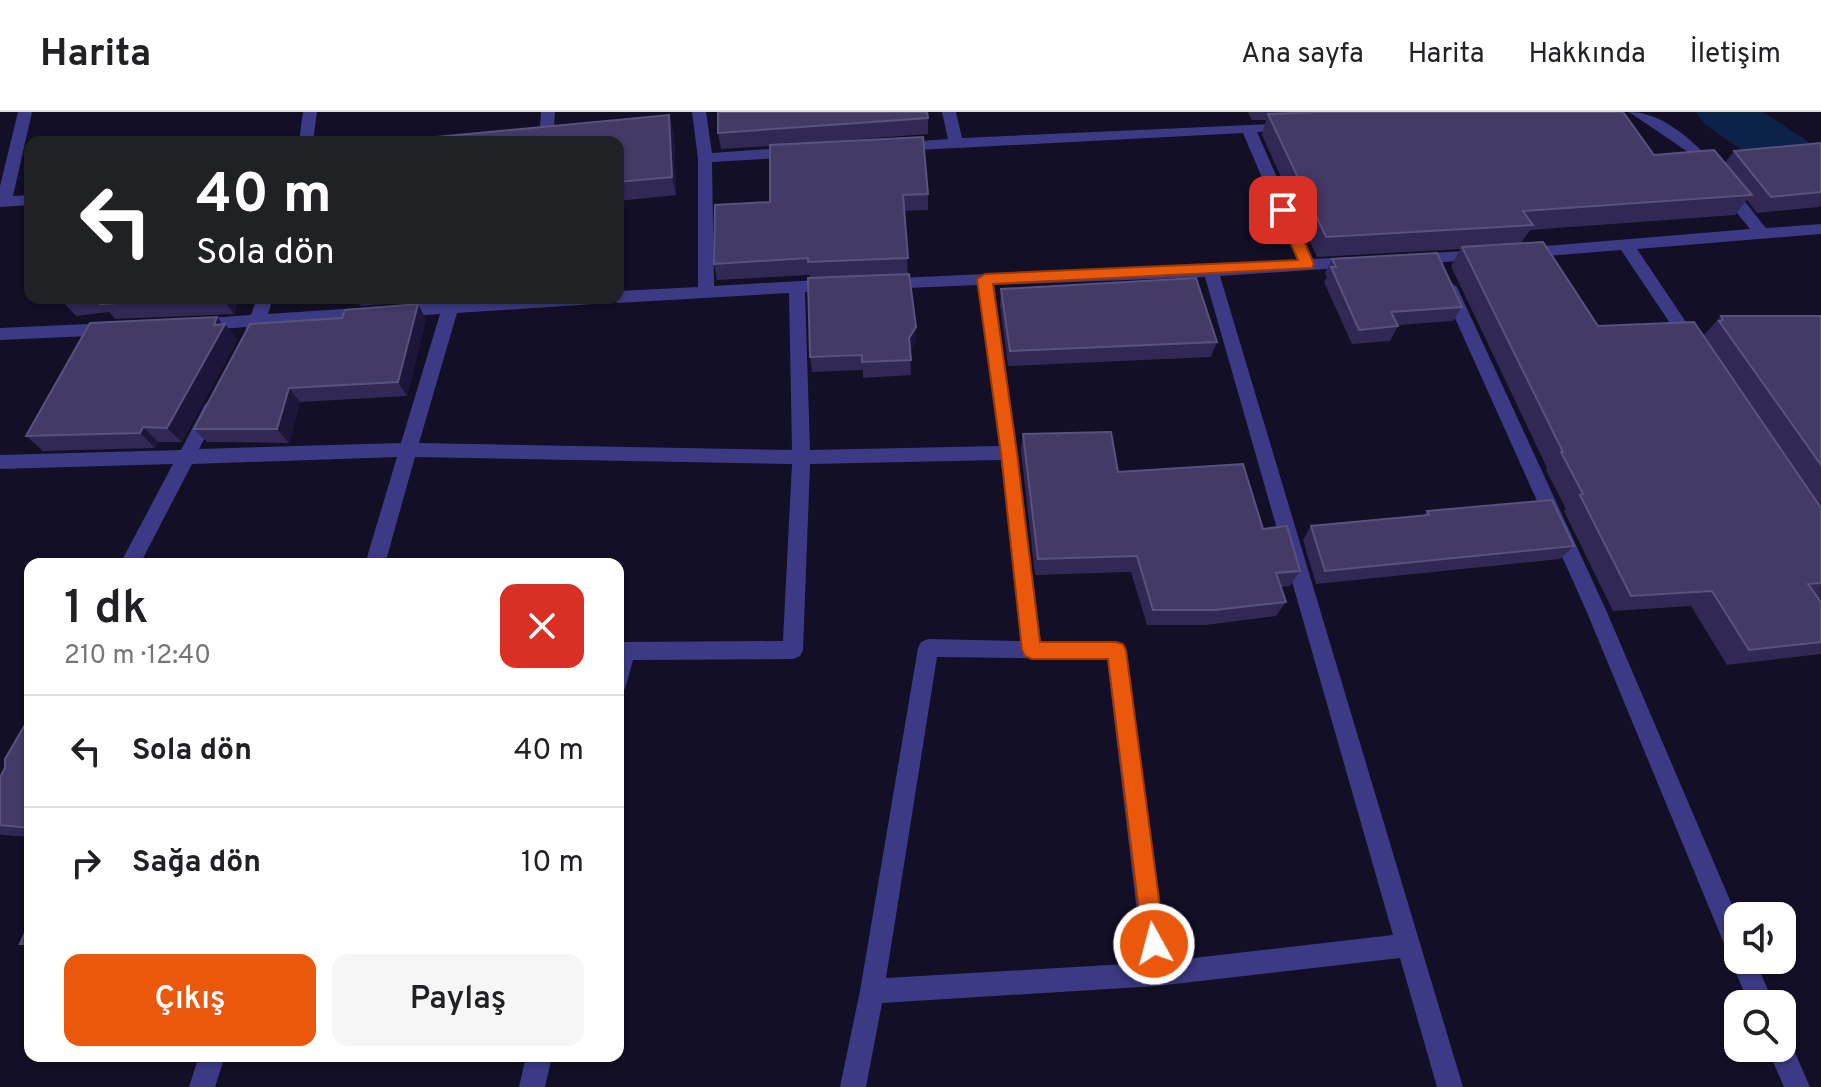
<!DOCTYPE html>
<html lang="tr">
<head>
<meta charset="utf-8">
<style>
  body { margin:0; font-family:Overpass,sans-serif; background:#f6f6f6; color:#202124; height:100vh; display:flex; flex-direction:column; font-size:30px; white-space:nowrap }
  * { box-sizing:border-box; margin:0 }
  p { font-size:26px; color:#757577 }
  .icon { flex:none; width:44px; height:44px; fill:none; stroke:currentColor; stroke-width:2; stroke-linecap:round; stroke-linejoin:round }
  .map { position:relative; flex:1; overflow:hidden }
  .panel { position:absolute; left:24px; top:446px; width:600px; height:504px; display:flex; flex-direction:column; background:#fff; border-radius:16px; box-shadow:0 2px 6px #0004 }
  .panel>* { flex:none }
  .hud { position:absolute; left:24px; top:24px; width:600px; height:168px; border-radius:16px; box-shadow:0 2px 6px #0004; background:#202124; color:#fff; overflow:hidden }
  .controls { position:absolute; left:1724px; top:790px; display:grid; gap:16px }
  .controls a { display:grid; place-items:center; width:72px; height:72px; border-radius:16px; background:#fff; box-shadow:0 2px 6px #0004; font-size:40px }
  .pin { position:absolute; display:grid; place-items:center; width:68px; height:68px; color:#fff; margin:-34px; border-radius:16px; box-shadow:0 4px 12px #0006 }
  .me { position:absolute; width:88px; margin:-44px; rotate:353deg; stroke-linejoin:round; filter:drop-shadow(0 0 6px #0008) }
  .turn { display:flex; align-items:center; gap:28px; height:168px; padding:0 40px; font-size:36px }
  .turn .icon { width:104px; height:104px; stroke-width:2.5 }
  .turn b { display:block; font-size:56px; line-height:68px }
  .round { display:grid; place-items:center; flex:none; width:84px; height:84px; border-radius:16px; background:#f6f6f6 }
  .overview { display:flex; align-items:center; justify-content:space-between; height:136px; padding:0 40px }
  h1 { font-size:48px; font-weight:600; line-height:60px }
  .cta { display:flex; gap:16px; margin-top:auto; padding:16px 40px }
  .cta a { flex:1; height:92px; border-radius:16px; background:#ea580c; color:#fff; font-size:32px; font-weight:600; line-height:92px; text-align:center }
  .cta a+a { background:#f6f6f6; color:#202124 }
  ul { padding:0; list-style:none }
  li { display:flex; align-items:center; gap:24px; height:112px; padding:0 40px; border-top:2px solid #e0e0e0 }
  li div { flex:1 }
  li b { display:block; font-size:30px }
  li em { font-style:normal }
  header { display:flex; align-items:center; gap:48px; box-sizing:border-box; height:112px; padding:0 40px; background:#fff; border-bottom:2px solid #e0e0e0 }
  header strong { font-size:38px }
  nav { display:flex; gap:44px; margin-inline-start:auto; font-size:28px }
  .map>svg:first-child { display:block }
</style>
</head>
<body>
<header>
<strong>Harita</strong>
<nav><a>Ana sayfa</a><a>Harita</a><a>Hakkında</a><a>İletişim</a></nav>
</header>
<div class="map">
<svg width="1821" height="975" viewBox="0 0 1821 975">
  <rect width="100%" height="100%" fill="#130f26"/>
  <g fill="none" stroke-linecap="round" stroke-linejoin="round">
    <path fill="#0c2248" fill-rule="evenodd" d="M1696,0H1763L1821,38V84L1800,78L1704,12Z"/>
    <path fill="#3d3a85" fill-rule="evenodd" d="M18,0H32L13,84L30,83V93L0,95V74Z
      M303,0H317L313,30H299Z
      M541,0H555L553,30H539Z
      M692,0H706L712,41L796,35L803,40L796,45L712,50L714,174L835,167L843,173L835,179L805,180L810,338L999,334L978,173L883,177L877,175V167L1297,148L1243,21L899,39L892,34L894,31L948,27L942,0H956L962,26L1296,11L1298,14L1291,18L1257,20L1313,147L1354,145L1362,150L1354,155L1220,164L1463,975H1437L1400,846L1157,874L882,891L866,975H840L860,879L918,536L921,530L928,527L1021,529L1001,348L810,352L803,538L800,544L793,547L633,548L625,577L618,579V532L625,530L783,529L792,352L415,345L385,452H365L397,345L192,352L140,452H120L173,352L0,357V343L181,338L205,292L211,290L220,297L199,337L401,331L440,202L263,214L259,224H247L246,215L195,219L187,213L195,207L251,203L257,186H273L268,202L508,186H602L594,192L457,201L419,331L792,338L789,181L618,191L610,186H618V179L698,175V46ZM1205,165L1393,823L1167,849L1126,538L1123,532L1116,529H1041L994,173ZM937,545L1107,547L1143,851L886,866Z
      M1629,0C1684,0 1734,77 1766,116L1821,112V122L1637,137L1700,231L1692,237L1686,235L1621,138L1522,146L1514,141L1522,136L1750,117L1688,40Z
      M1482,138L1488,139V147L1414,152L1406,147L1414,142Z
      M1449,169L1457,175L1606,498L1738,807V848H1755L1774,892H1749L1586,498L1441,175Z
      M111,211L119,217L111,223L0,228V216Z
      M1782,924L1789,927L1810,975H1784L1767,936H1782Z
      M199,944H225L215,975H189Z
      M526,944H552L545,975H519Z"/>
  </g>
  <path fill="#312854" d="M1248,0H1623L1654,43L1725,51L1734,39L1821,31V93L1819,95L1757,101L1747,88L1735,103L1530,118L1521,131L1598,214L1704,223L1721,204H1821V486H1818L1821,490V542L1727,553L1691,494L1613,499L1564,399L1566,397L1546,358L1547,356L1451,154L1460,137L1317,145L1262,23L1266,8H1252Z
    M928,6V22L792,32L928,82V98L904,99L908,162L916,231L910,239L911,263L863,266V258L812,260L810,245V163L717,168L714,152L770,90V34L721,37L718,21Z
    M674,21L676,83L618,89V30Z
    M1332,147L1462,195L1453,209L1398,213V214L1390,229L1352,232L1324,170L1327,165L1325,161Z
    M1001,177L1217,230L1211,245L1008,254L1000,193Z
    M62,186H239L234,202L115,207L109,200L76,204L61,188Z
    M356,186H465L361,194Z
    M426,207L407,284L300,290L289,331L207,330L194,317Z
    M222,212H225L237,228L182,330H158L155,336L43,339L26,324Z
    M1023,322L1263,417L1300,459L1290,474L1281,475L1286,490L1276,504L1206,513H1147L1131,460L1035,463L1021,339Z
    M1427,399L1574,434L1560,447L1316,472L1303,428L1311,414L1424,403Z
    M30,604V725L2,723L0,722V665Z"/>
  <path fill="#1d163a" d="M669,3L674,21L676,83L672,65Z
    M222,186H239L234,202Z
    M418,192L426,207L407,284L398,270Z
    M217,205L224,214L225,212L237,228L182,330L167,316L214,213Z
    M916,215V231L909,241V226Z
    M289,276L300,290L289,331L277,317Z
    M143,315L158,330L155,336L140,321Z"/>
  <path fill="#433a66" stroke="#5a527e" stroke-width="2" d="M718,0H927L928,6L718,21Z
    M1317,0H1623L1654,43L1714,38L1752,83L1523,99L1533,113L1326,125L1268,2Z
    M669,3L672,65L618,70V30H405V28Z
    M923,25L928,82L903,83L908,146L808,150V146L714,152L715,93L770,90V33Z
    M1821,31V80L1771,85L1734,39Z
    M1543,130L1598,214L1694,210L1821,396V471L1808,472L1821,490V530L1749,538L1712,479L1631,484L1580,383L1583,382L1561,340H1563L1462,135Z
    M1437,141L1462,195L1391,200L1398,214L1359,218L1331,155H1336L1332,147Z
    M909,162L916,215L909,226L911,248L862,250V243L810,245L808,166Z
    M1196,166L1217,230L1010,239L1001,177Z
    M62,186H82L61,188Z
    M105,186H222L101,192Z
    M418,192L398,270L289,276L277,317H194L250,212L342,206L345,198Z
    M1721,204H1821V353L1719,209L1723,208Z
    M217,205L214,213L225,212L167,316L143,315L140,321L26,324L90,211Z
    M1111,320L1118,360L1243,352L1263,417L1287,414L1300,459L1276,461L1286,490L1214,498H1153L1137,444L1038,447L1023,322Z
    M1552,388L1574,434L1325,459L1311,414L1429,403L1427,399Z
    M30,604V716L0,713V665L5,656V647Z
    M30,810V832H20Z"/>
  <path fill="#ea580c" stroke="#983908" stroke-width="2" d="M1283,93L1290,98L1314,152L1312,156L993,172L1017,341L1040,530H1116L1123,532L1126,538L1165,832L1161,840L1154,843L1146,840L1143,832L1108,547H1032L1025,544L1022,538L1001,341L977,167L985,162L1298,148L1276,98Z"/>
</svg>
<div class="controls">
<a><svg class="icon" aria-label="sound" viewBox="0 0 24 24"><path d="M4 9h4l5-4v14l-5-4H4zM17 9q2 3 0 6"/></svg></a>
<a><svg class="icon" aria-label="search" viewBox="0 0 24 24"><circle cx="10" cy="10" r="6"/><path d="M15 15l6 6"/></svg></a>
</div>
<div class="pin" style="left:1283px;top:98px;background:#d93025"><svg class="icon" aria-label="arrive" viewBox="0 0 24 24"><path d="M6 21V4h12l-3 4 3 4H6"/></svg></div>
<svg class="me" style="left:1154px;top:832px" viewBox="-20 -20 40 40"><circle r="17" fill="#ea580c" stroke="#fff" stroke-width="3"/><path d="M0-11L8 9 0 5-8 9z" fill="#fff"/></svg>
<div class="hud">
<div class="turn"><svg class="icon" aria-label="left" viewBox="0 0 24 24"><path d="M17 20v-9H6M10 6l-5 5 5 5"/></svg><div><b>40 m</b>Sola dön</div></div>
</div>
<section class="panel">
<div class="overview"><div><h1>1 dk</h1><p>210 m · 12:40</p></div><a class="round" style="background:#d93025;color:#fff"><svg class="icon" aria-label="close" viewBox="0 0 24 24"><path d="M6 6l12 12M18 6L6 18"/></svg></a></div>
<ul>
<li><svg class="icon" aria-label="left" viewBox="0 0 24 24"><path d="M17 20v-9H6M10 6l-5 5 5 5"/></svg><div><b>Sola dön</b></div><em>40 m</em></li>
<li><svg class="icon" aria-label="right" viewBox="0 0 24 24"><path d="M7 20v-9h11M14 6l5 5-5 5"/></svg><div><b>Sağa dön</b></div><em>10 m</em></li>
</ul>
<div class="cta"><a>Çıkış</a><a>Paylaş</a></div>
</section>
</div>
</body>
</html>
